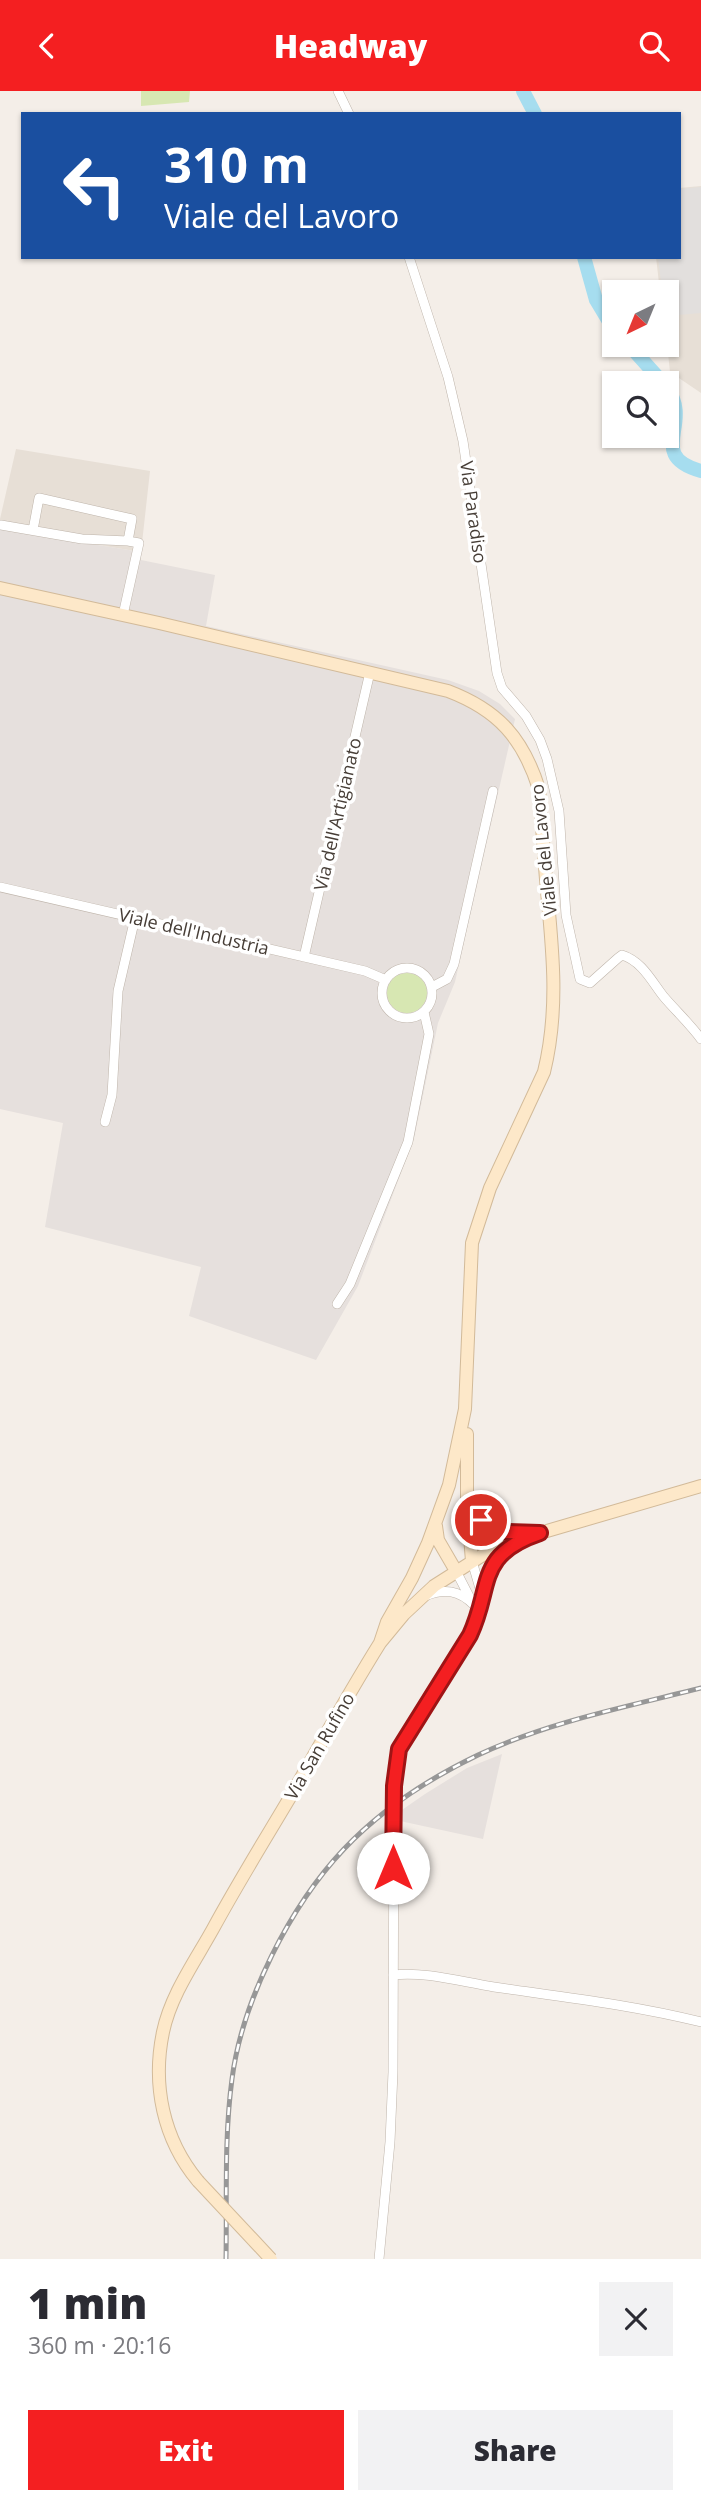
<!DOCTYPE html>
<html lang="en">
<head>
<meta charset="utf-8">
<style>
  body { margin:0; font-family:"Open Sans",sans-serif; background:#f2f2f3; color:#2b2b33; height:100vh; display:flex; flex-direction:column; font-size:26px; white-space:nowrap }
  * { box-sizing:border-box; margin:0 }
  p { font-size:23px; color:#7c7c81 }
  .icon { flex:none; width:38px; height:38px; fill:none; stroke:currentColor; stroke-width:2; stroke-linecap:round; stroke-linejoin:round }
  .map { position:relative; height:2168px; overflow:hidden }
  .details { display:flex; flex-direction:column; background:#fff; flex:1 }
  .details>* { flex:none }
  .guide { position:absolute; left:21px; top:21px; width:660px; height:147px; border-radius:0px; box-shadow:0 2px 5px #0004; background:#1a4fa0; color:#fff; overflow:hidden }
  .needle { width:46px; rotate:223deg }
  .buttons { position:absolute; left:602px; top:189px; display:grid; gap:14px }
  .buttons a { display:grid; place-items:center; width:77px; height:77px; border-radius:0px; background:#fff; box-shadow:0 2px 5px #0004; font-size:35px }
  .pin { position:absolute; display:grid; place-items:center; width:60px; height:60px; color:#fff; margin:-30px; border:4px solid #fff; border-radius:50%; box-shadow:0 2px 7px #0007 }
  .me { position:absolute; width:77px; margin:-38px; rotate:0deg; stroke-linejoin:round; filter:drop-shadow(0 0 5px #0008) }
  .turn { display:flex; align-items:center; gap:24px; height:147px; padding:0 28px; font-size:32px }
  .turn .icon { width:91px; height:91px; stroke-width:2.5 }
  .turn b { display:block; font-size:49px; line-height:60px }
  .round { display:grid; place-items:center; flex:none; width:74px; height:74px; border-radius:0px; background:#f2f2f3 }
  .headline { display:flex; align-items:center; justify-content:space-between; height:119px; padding:0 28px }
  h1 { font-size:42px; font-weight:800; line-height:52px }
  .action { display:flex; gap:14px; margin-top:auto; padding:14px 28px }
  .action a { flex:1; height:80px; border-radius:0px; background:#f41f21; color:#fff; font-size:28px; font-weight:800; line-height:80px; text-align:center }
  .action a+a { background:#f2f2f3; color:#2b2b33 }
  header { display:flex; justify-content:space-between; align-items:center; height:91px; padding:0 28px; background:#f41f21; color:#fff; font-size:32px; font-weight:800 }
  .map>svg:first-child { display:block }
</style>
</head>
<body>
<header><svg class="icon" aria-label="back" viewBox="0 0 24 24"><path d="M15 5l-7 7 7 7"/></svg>Headway<svg class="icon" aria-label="search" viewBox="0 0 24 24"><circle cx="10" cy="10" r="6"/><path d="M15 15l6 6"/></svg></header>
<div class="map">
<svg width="701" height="2168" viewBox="0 0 701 2168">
  <rect width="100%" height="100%" fill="#f4eee8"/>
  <path fill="#e7dfd6" d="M701,95V302L670,281L667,253V201H660L656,166H679V97Z
    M16,358L150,380L141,461L0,438V428Z"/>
  <path fill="#e6e0dd" d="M0,438L141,461V469L215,484L206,535L448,589L479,600L500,613L515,628L455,891L438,932L414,1048L358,1195L316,1269L189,1225L201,1176L45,1136L63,1032L0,1018Z
    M502,1663L483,1748L400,1730L399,1721L425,1703L467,1677Z"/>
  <path fill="#d7e7b2" d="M141,0H190L189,11L141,15Z
    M387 902a20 20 0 1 1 40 0a20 20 0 1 1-40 0Z"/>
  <path fill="#e2dfdd" d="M701,96V222L667,225V201H662L658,166H679V98Z"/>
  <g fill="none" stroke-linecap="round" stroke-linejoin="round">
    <path stroke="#a6ddef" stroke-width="14" d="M523,0L535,23
      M584,166L596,209L614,239
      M629,254L663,292
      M667,297C694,333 645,364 701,380"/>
    <defs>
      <path id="street" d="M338,0L349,23
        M409,166L448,286L463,350L497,582L502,597L526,625L540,649L547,668L559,720L566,824L580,888L590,892L618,867L622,864C642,870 652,891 664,906C676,920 690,933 701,948
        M1,434L82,448L128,450
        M33,439L39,407L132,428L128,450L139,452L123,524
        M0,796L365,880L386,889
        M304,866L370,581
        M382 902a25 25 0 1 1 50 0a25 25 0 1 1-50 0Z
        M432,896L447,888L454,873L493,700
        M105,1031L112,1004L118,900L135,827
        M337,1213L350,1193L408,1051L429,943L424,921
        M472,1470L481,1501
        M456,1480L471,1509
        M425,1505C444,1497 459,1499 474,1514
        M393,1884C425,1880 462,1891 494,1896C563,1906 633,1914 701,1931
        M379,2168L390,2051L393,1981L394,1695L397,1668L404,1647L470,1544C486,1510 480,1480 512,1454"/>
      <path id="secondary" d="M0,497L159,532L448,600C498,619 523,647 539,698C542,732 544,766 547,800C553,862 559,920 544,981L490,1097L472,1152L465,1318L449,1394L428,1452L412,1487L387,1531L380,1552
        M467,1343V1408L472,1470
        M468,1411C480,1436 504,1442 529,1442
        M436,1435L438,1449L456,1480
        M198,2090C163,2048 152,1994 163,1941C171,1903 196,1869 214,1836C238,1792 264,1750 289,1708C319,1656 348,1603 380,1552L404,1523L434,1495L486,1462L540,1442L701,1395"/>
    </defs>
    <use href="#street" stroke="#bfb5ab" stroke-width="10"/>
    <use href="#secondary" stroke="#d2ba99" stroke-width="14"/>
    <use href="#street" stroke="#fff" stroke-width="9"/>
    <use href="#secondary" stroke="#fde8c9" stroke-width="12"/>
    <defs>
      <path id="rail" d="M226,2168C227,2109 224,2047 232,1988C242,1910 290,1815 344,1758C381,1719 430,1687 478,1664C548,1631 626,1616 701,1597"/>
    </defs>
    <use href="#rail" stroke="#979797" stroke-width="5"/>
    <use href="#rail" stroke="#fff" stroke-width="2.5" stroke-dasharray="8" stroke-linecap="butt"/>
    <defs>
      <path id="secondary-bridge" d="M198,2090L271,2168"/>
    </defs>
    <use href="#secondary-bridge" stroke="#d2ba99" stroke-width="14" stroke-linecap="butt"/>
    <use href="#secondary-bridge" stroke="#fde8c9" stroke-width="12"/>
  </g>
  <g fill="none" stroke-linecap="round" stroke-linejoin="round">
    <defs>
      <path id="route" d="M393,1777L394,1695L399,1658L470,1544C493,1495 475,1464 540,1442L506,1441L481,1429"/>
    </defs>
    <use href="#route" stroke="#9f1415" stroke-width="18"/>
    <use href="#route" stroke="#f41f21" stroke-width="12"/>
  </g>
  <g text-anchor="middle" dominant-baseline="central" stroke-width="7" stroke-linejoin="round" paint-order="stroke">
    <g font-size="18" fill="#473e37" stroke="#fff">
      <text transform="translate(474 421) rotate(82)">Via Paradiso</text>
      <text transform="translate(337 723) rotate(-77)">Via dell'Artigianato</text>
      <text transform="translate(543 759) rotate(-96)">Viale del Lavoro</text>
      <text transform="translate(194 840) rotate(13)">Viale dell'Industria</text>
      <text transform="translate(319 1655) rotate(-60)">Via San Rufino</text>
    </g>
  </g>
</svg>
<div class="buttons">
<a><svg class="needle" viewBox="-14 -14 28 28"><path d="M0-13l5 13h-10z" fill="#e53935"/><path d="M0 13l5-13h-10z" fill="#7c7c81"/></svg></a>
<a><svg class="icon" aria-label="search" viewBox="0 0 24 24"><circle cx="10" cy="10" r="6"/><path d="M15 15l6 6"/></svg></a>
</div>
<div class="pin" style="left:481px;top:1429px;background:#d93025"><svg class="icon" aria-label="arrive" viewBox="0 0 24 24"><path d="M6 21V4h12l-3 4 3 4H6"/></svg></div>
<svg class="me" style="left:393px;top:1777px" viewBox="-20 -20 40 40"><circle r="19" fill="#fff"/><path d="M0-13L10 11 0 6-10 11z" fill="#f41f21"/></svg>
<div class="guide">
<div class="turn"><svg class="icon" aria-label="left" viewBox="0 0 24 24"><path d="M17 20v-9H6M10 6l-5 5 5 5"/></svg><div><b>310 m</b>Viale del Lavoro</div></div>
</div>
</div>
<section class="details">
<div class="headline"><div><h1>1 min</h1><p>360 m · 20:16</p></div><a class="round"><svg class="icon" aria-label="close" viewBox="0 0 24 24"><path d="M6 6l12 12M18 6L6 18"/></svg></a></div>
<div class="action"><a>Exit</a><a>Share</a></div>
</section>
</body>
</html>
